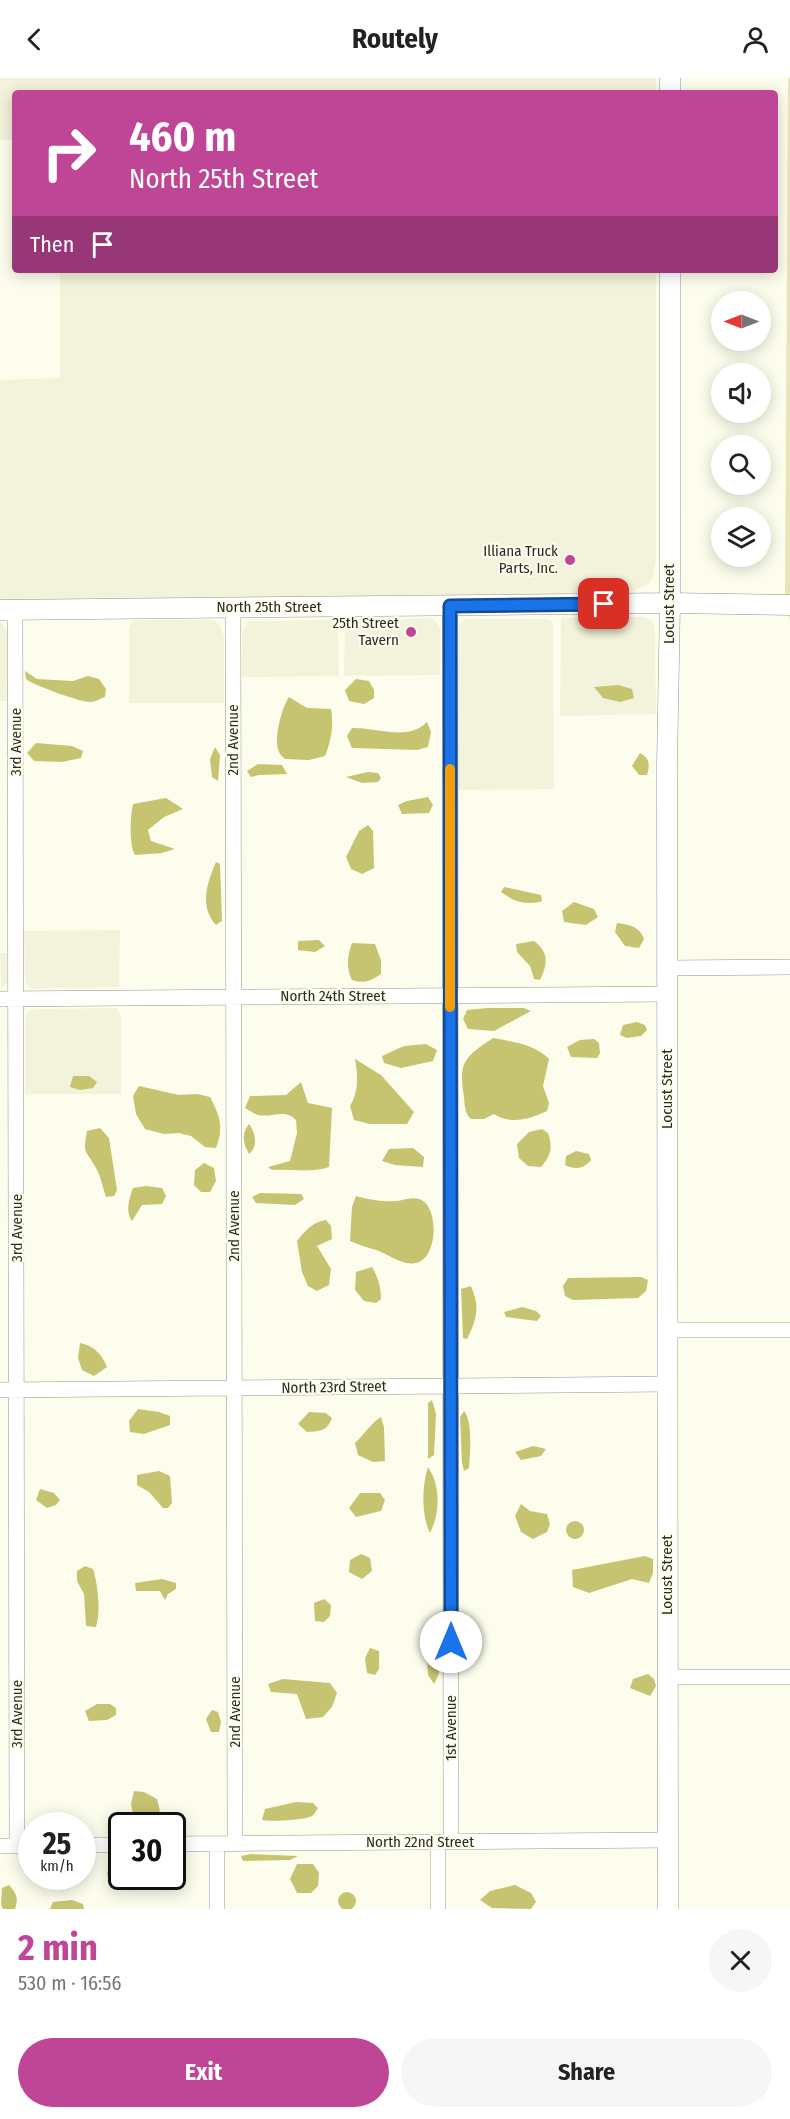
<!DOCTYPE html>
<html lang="en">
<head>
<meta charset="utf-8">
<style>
  body { margin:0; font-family:"Fira Sans Condensed",sans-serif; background:#f6f6f6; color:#222; height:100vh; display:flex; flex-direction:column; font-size:22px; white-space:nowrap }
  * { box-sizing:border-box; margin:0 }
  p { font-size:20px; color:#767676 }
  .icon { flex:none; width:33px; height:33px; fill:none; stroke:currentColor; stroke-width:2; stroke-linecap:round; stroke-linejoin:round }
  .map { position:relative; height:1831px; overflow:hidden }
  .side { display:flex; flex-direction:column; background:#fff; flex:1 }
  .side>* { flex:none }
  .banner { position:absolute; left:12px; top:12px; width:766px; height:183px; border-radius:6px; box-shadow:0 3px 15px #0003; background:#bf4597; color:#fff; overflow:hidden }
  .needle { width:39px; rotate:270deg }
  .controls { position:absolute; left:711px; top:213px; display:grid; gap:12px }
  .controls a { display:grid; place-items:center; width:60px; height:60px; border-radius:50%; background:#fff; box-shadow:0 3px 15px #0003; font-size:30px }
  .speed { position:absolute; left:18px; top:1734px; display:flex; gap:12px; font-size:30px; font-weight:700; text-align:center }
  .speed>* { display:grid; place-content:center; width:78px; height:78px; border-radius:50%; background:#fff; box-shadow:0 3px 15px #0003; line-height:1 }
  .speed small { font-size:15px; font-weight:400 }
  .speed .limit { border:3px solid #111; border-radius:9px; background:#fff; color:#111 }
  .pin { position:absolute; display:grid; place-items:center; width:51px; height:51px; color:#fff; margin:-26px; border-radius:12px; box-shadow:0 3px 9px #0006 }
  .me { position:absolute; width:66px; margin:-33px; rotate:0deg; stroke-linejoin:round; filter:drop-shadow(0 0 4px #0008) }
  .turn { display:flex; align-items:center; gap:21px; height:126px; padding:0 18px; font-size:27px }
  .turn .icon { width:78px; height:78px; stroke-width:2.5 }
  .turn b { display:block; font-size:42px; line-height:51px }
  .then { display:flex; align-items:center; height:57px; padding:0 18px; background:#0003; gap:12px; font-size:22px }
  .round { display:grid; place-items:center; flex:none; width:63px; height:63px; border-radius:32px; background:#f6f6f6 }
  .overview { display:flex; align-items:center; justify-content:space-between; height:102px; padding:0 18px }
  h1 { font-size:36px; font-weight:700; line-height:45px; color:#bf4597 }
  .primary-button { display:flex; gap:12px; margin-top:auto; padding:12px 18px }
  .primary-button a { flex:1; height:69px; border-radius:36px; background:#bf4597; color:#fff; font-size:24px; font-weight:700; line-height:69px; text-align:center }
  .primary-button a+a { background:#f6f6f6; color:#222 }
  header { display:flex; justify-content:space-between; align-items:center; height:78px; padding:0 18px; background:#fff; font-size:27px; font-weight:700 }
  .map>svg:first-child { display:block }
</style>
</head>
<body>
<header><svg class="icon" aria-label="back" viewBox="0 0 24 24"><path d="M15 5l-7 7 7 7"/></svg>Routely<svg class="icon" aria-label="person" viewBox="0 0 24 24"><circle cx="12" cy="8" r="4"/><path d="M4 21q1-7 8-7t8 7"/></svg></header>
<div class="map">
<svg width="790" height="1831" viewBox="0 0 790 1831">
  <rect width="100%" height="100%" fill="#fdfded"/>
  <path fill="#f3f3db" d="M0,0H656V15H15V62H0Z
    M60,192H656V482L653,499L649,505L634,513L581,514L523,520L0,525V302L60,300Z
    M642,539L650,542L655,548L656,636L560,638L561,542L563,540Z
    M431,540L435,542L440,550V597L344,598L345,542Z
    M466,541H548L553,544L554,711L458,712V551L459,546Z
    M135,542H213L219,546L224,558V625H129V550L131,545Z
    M330,542L334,544L338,550L339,598L242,599V552L249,543Z
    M0,545L3,546L7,554V623H0Z
    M120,852L119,909L33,911L25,905L24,853Z
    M0,875H7V906L1,911Z
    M117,930L121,938V1016H25V940L27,935L35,931Z"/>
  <path fill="#e7e6b5" d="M788,0H790V764V543L785,516Z"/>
  <path fill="#c6c371" d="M25,593L37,601L73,603L88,598L99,601L106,611L105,619C101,620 95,624 91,624C82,625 33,607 26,601Z
    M356,601L369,603L374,612V620L364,626L349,623L345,612Z
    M618,607L632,611L634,620L620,624L603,620L594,609Z
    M289,619L307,630L331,631C334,647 331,664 325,678L309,682L285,681C283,679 280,677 279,674C273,662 282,629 289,619Z
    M427,644L431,654L428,669L417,672L352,670L347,658L352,650C376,649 408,664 427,644Z
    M36,665L72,668L83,673L81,680L62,684L34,683L27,675Z
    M215,669L220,677L218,703L212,699L210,681Z
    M640,675C650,681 650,686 647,697H639L632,688Z
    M258,686L282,687L287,696L259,697L251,699L247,693Z
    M368,694L378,695L381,700L378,704L362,705L346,699Z
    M428,719L433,727L429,735L402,736L398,727L407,723Z
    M166,720L183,731L164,739L148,752L151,763L175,771L162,775L135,777C129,766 130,740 133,726Z
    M368,747L373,753L374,790L362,796L351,791L346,779L359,753Z
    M216,784L220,786L222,843L216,847C199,828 207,805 216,784Z
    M504,809L541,817L542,823C527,828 513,823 501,814Z
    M574,824L594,831L598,839L586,847L564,844L562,833Z
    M617,845C630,847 639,848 644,861L639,870L625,868L615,854Z
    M319,862L325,868L315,874L298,872V863Z
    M534,863C549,874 548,886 540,902L534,901L530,888L517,874L516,866Z
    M352,865L375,866L381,882V896C371,903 364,906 352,902C346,889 347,879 352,865Z
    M488,930H524L531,933L494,953L468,951L463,941L467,932Z
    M637,944L645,947L647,952L641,958L627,960L620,957L623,947Z
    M493,960C513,964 534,966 549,981L543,1008L549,1025L547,1033C530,1041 511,1047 494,1036L484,1041H471C464,1034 465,1028 464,1019C458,983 465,979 493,960Z
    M594,961L599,965L600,975L597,980L571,979L567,969L580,962Z
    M426,966L437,972L433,983L401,990L384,985L382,978L404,968Z
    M355,981L381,997L414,1034L407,1046H370L354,1042L350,1028C359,1013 358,997 355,981Z
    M73,998H89L97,1004L93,1010L80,1012L70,1009Z
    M301,1004L308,1025L332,1030L329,1089C311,1095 291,1091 272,1092L268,1089L290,1083L297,1055L296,1042C285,1030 272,1040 258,1037C254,1036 249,1032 245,1030L250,1018L286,1017Z
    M139,1008L179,1017L197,1016L210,1019C220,1038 224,1049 216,1070L205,1069L191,1058L179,1055L164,1056L145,1051L136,1036L133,1018Z
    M249,1046C256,1055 258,1069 249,1076C243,1065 241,1056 249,1046Z
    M100,1050L109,1060L117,1112L114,1118L106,1119C103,1110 101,1099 96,1090C87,1072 82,1078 87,1053Z
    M542,1051L548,1055C553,1069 551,1078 541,1089L528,1088L519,1080L517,1066L529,1054Z
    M413,1070L424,1079L423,1089L395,1087L382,1083L389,1071Z
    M576,1073L589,1076L591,1082C583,1091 576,1092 565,1087L566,1078Z
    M204,1085L214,1090L216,1103L210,1114H201L194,1107L195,1092Z
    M146,1108L162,1110L166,1118L162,1126L142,1127L132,1143C125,1133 129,1121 133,1110Z
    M260,1115L301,1116L304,1121L295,1127L256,1125L252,1119Z
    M356,1118C370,1122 382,1124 397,1123C404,1122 413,1119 419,1121C439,1127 438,1177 419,1184C404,1190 389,1176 376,1172C367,1169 359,1167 350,1163L352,1129Z
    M326,1142L331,1148L332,1161L317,1168L331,1191L329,1207L317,1213L308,1208L302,1194L297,1163C305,1153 312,1144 326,1142Z
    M372,1189C378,1199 381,1209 381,1221L376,1225L364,1223L355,1212L356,1194Z
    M641,1199L648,1202L646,1213L638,1220L573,1222L565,1218L563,1208L568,1200Z
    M471,1208C480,1229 477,1241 467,1261L463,1260L461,1211Z
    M522,1229L536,1233L541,1238L537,1243L506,1239L504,1234Z
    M80,1265C94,1268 101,1275 107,1289L94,1298L82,1292L78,1280Z
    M432,1322L436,1336L434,1377L428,1381V1325Z
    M138,1331L159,1334L170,1338V1347L144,1356L130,1354L129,1343Z
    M464,1333C473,1343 470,1376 469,1390L464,1393L462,1385L460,1339Z
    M309,1334L326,1335L332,1340C327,1353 321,1353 307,1354L298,1346Z
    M381,1339L384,1349L385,1383L373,1384L358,1377L355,1365C364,1357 371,1345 381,1339Z
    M533,1368L546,1371L541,1378L521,1382L515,1374Z
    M428,1389C441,1408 440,1435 430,1455C421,1437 422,1408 428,1389Z
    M159,1393L170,1398L172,1425L168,1430H163L149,1414L137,1407V1397Z
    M40,1411L54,1415L60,1422L56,1427L47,1430L36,1422Z
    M360,1415H380L385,1422L381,1433L356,1439L349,1430Z
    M521,1426L530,1433L547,1436L550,1446L547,1454L533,1461L521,1454L515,1438Z
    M566 1452a9 9 0 1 1 18 0a9 9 0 1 1-18 0Z
    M361,1476L370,1480L372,1493L362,1501L349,1494L350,1482Z
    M645,1478L653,1481V1495L649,1505L632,1501L589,1515L573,1509L572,1492Z
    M85,1488L93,1491C98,1506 101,1535 96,1549L86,1548L84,1516L77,1503V1493Z
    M162,1501L176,1505V1511L168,1516L165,1522L160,1513H136L135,1505Z
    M324,1521L331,1527L330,1538L324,1544L315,1543L314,1525Z
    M370,1570L379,1573V1591L375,1597L367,1595L365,1580Z
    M434,1574C442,1585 441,1594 434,1606L428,1597L427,1582Z
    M648,1596L654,1601L656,1608L650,1618L630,1610L633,1601Z
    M283,1601L330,1605L337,1615L332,1629L323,1639L306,1641L297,1616L271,1614L268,1606Z
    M97,1626H110L116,1630V1637L107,1642L89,1643L85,1633Z
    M212,1632L218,1634L221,1644L219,1654H211L206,1641Z
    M134,1713L144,1714L157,1721L160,1733L146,1744L134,1742L131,1726Z
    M296,1724L313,1725L318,1730C316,1733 315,1736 312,1738C305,1742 269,1744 262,1742L265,1731Z
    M251,1776L298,1778L290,1782L243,1783L241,1778Z
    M117,1783H121L122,1798L138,1799L136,1808L125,1810L110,1807L107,1795Z
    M297,1786H313L319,1795L318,1808L311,1815H297L290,1801Z
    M9,1807C16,1815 19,1820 15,1831H3L1,1826L2,1810Z
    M515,1807L531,1815L536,1824L531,1831L492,1830L480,1822L490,1813Z
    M338 1823a9 9 0 1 1 18 0a9 9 0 1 1-18 0Z
    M72,1822L83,1826L84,1831H50L53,1824Z"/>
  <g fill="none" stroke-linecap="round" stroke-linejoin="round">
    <defs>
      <path id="minor" d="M450,528L451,1764
        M233,530L235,1766
        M15,531L17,1768
        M667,890L790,889
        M0,921L667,916
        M667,1252H790
        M0,1312L667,1306
        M668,1599H790
        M438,1764V1831
        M172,1766L668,1762
        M82,1767H122
        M0,1768H32
        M217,1831V1766"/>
      <path id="tertiary" d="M670,15V0
        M0,532L670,525L790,527
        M668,1831L667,686L670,525V192"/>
    </defs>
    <use href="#minor" stroke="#959586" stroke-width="16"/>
    <use href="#tertiary" stroke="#959586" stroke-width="21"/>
    <use href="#minor" stroke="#fff" stroke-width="15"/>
    <use href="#tertiary" stroke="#fff" stroke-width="20"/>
  </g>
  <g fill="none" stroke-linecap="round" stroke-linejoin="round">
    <defs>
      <path id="route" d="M451,1564L450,528L604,526"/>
    </defs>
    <use href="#route" stroke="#114b97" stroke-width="15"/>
    <use href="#route" stroke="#1a73e8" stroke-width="10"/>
    <path stroke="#f59e0b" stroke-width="10" d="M450,691V929"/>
  </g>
  <g fill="#bf4597" stroke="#fdfded" stroke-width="2">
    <circle cx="570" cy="482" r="6"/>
    <circle cx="411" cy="554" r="6"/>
  </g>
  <g text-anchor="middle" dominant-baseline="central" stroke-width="4.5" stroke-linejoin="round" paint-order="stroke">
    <g font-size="15" fill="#2b2b25" stroke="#fdfded" text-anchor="end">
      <text x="558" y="473">Illiana Truck<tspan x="558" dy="17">Parts, Inc.</tspan></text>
      <text x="399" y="545">25th Street<tspan x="399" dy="17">Tavern</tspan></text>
    </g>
    <g font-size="15" fill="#2b2b25" stroke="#fdfded">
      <text transform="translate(669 526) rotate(-90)">Locust Street</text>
      <text x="269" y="529">North 25th Street</text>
      <text transform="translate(233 662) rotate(-90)">2nd Avenue</text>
      <text transform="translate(16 664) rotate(-90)">3rd Avenue</text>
      <text x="333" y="918">North 24th Street</text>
      <text transform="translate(667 1011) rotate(-90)">Locust Street</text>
      <text transform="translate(234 1148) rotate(-90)">2nd Avenue</text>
      <text transform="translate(17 1150) rotate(-90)">3rd Avenue</text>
      <text transform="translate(334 1309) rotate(-1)">North 23rd Street</text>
      <text transform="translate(667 1497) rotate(-90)">Locust Street</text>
      <text transform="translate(235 1634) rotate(-90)">2nd Avenue</text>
      <text transform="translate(17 1636) rotate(-90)">3rd Avenue</text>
      <text transform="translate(451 1650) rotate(-90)">1st Avenue</text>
      <text x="420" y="1764">North 22nd Street</text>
    </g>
  </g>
</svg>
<div class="controls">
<a><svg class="needle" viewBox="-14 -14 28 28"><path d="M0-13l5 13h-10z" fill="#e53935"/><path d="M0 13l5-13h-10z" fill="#767676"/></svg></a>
<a><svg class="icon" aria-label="sound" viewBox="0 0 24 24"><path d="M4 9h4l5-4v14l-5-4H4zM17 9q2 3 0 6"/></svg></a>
<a><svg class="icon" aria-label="search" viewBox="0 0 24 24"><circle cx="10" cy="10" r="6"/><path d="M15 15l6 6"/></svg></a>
<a><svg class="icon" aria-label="layers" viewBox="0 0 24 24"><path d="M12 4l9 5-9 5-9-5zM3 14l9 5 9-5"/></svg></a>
</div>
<div class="speed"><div>25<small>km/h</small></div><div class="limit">30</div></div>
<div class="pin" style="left:604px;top:526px;background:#d93025"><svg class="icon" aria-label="arrive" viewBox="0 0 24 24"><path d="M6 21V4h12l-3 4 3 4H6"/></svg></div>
<svg class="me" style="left:451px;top:1564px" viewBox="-20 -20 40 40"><circle r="19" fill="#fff"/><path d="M0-13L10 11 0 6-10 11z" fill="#1a73e8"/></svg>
<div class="banner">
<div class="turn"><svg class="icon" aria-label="right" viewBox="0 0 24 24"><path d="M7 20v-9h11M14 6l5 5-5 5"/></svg><div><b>460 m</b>North 25th Street</div></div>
<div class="then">Then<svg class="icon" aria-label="arrive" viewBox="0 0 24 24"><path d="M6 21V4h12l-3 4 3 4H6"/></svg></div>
</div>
</div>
<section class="side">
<div class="overview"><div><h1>2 min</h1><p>530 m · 16:56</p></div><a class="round"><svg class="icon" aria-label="close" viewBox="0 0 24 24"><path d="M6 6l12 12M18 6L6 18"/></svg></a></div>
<div class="primary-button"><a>Exit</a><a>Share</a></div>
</section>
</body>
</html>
